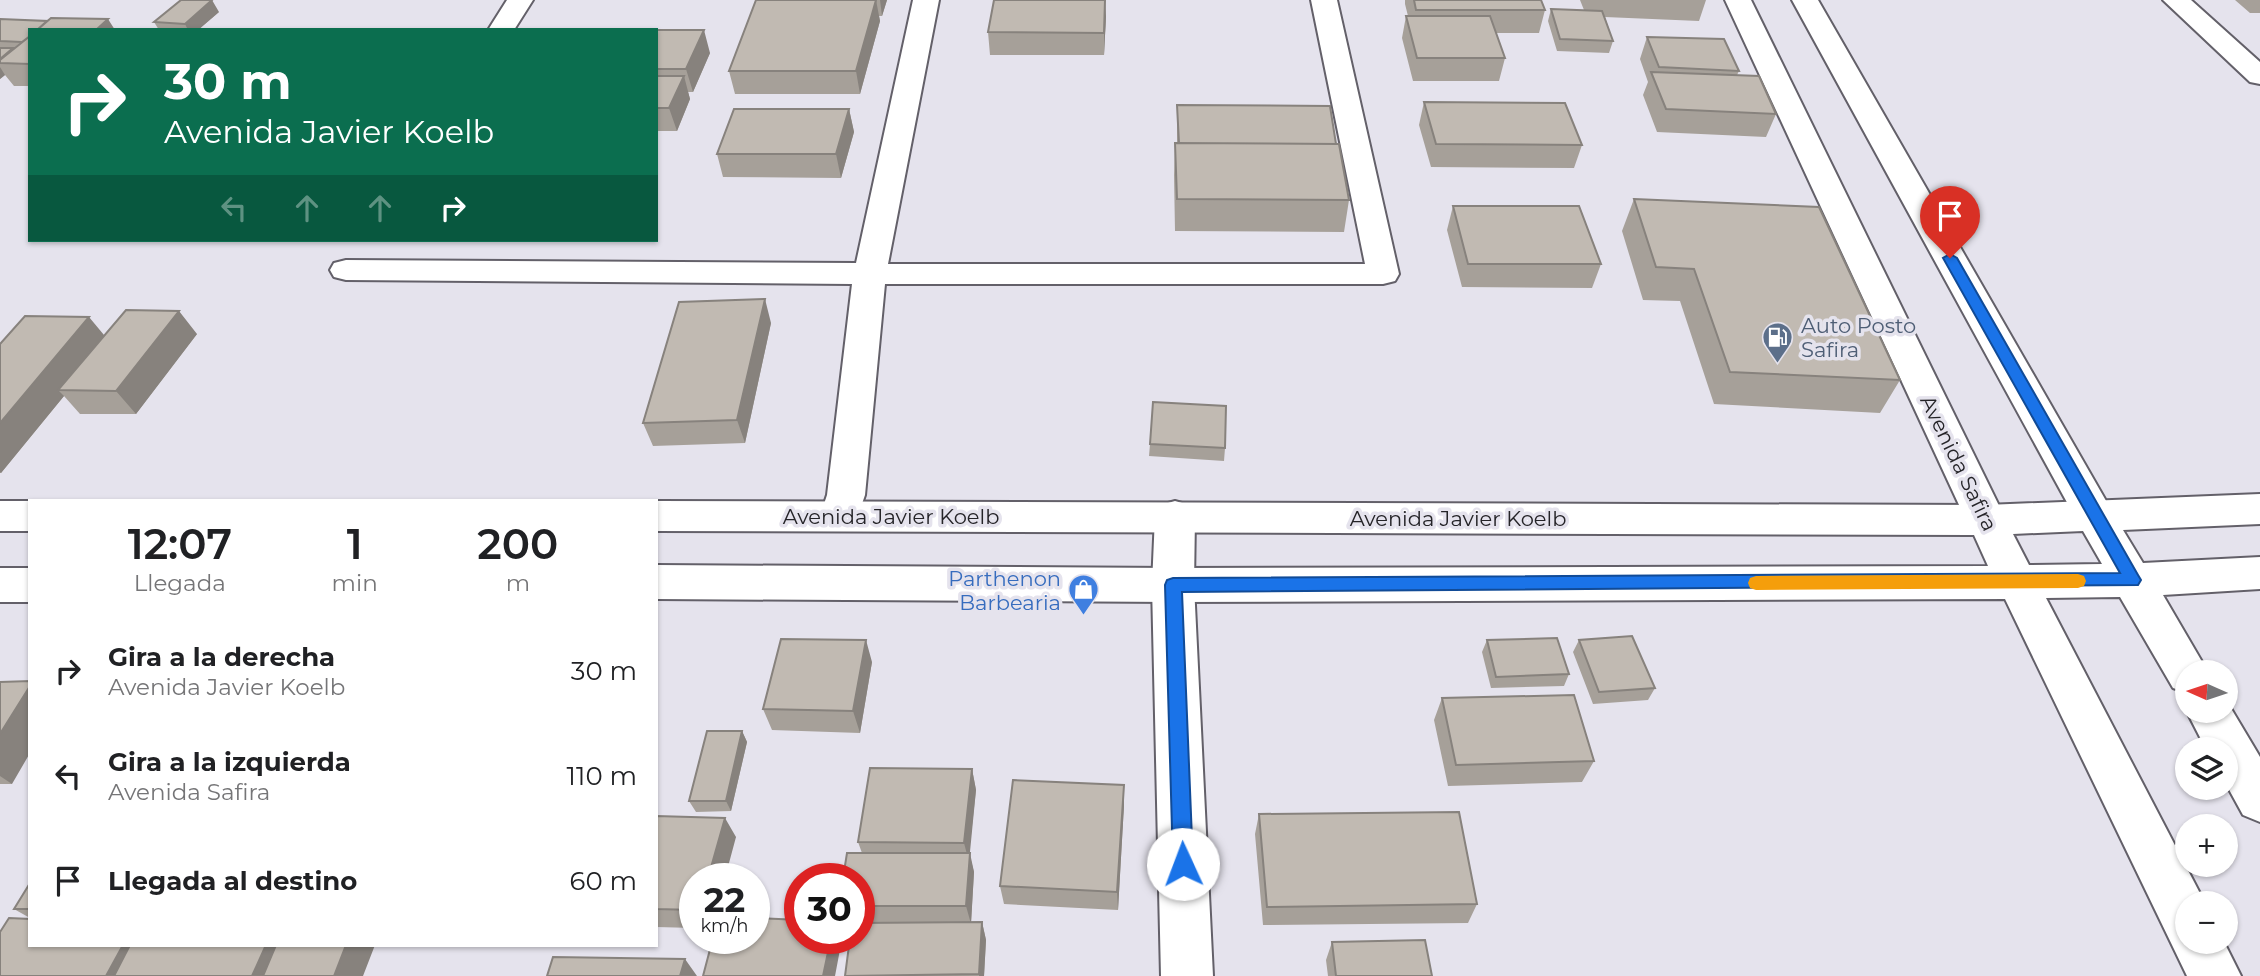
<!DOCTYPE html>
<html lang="es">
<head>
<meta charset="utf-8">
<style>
  body { margin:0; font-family:Montserrat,sans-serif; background:#f2f2f2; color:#202124; height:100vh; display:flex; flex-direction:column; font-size:26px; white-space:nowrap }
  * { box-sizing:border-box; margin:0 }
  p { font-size:23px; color:#757577 }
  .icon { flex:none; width:38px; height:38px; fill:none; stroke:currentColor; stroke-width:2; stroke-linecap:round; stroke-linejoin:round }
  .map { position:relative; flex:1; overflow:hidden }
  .details { position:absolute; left:28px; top:499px; width:630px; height:448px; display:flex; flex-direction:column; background:#fff; border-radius:0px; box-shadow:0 2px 5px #0004 }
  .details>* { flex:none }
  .hud { position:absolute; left:28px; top:28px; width:630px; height:214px; border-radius:0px; box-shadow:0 2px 5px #0004; background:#0b6e4f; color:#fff; overflow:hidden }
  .needle { width:46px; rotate:273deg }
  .fabs { position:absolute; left:2175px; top:660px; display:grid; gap:14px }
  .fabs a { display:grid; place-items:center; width:63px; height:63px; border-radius:50%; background:#fff; box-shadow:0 2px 5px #0004; font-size:35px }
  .speed { position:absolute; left:679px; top:863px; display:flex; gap:14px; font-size:35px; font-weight:700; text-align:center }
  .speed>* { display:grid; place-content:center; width:91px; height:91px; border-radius:50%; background:#fff; box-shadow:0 2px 5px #0004; line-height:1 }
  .speed small { font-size:18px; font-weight:400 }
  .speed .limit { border:10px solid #d22; background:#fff; color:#111 }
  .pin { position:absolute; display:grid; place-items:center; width:60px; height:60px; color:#fff; margin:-72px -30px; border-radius:50% 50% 50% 0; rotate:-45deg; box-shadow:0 0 7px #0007 }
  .pin .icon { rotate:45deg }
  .me { position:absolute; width:77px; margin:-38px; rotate:358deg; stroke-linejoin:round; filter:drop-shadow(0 0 5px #0008) }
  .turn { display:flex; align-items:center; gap:24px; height:147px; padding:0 21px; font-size:32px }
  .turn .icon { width:91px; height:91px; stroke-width:2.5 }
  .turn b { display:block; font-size:49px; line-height:60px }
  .lanes { display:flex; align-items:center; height:66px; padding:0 21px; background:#0003; justify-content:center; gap:35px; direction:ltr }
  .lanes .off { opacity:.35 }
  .eta { display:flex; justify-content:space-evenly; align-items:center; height:119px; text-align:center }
  .eta b { font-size:42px; font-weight:600; line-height:49px }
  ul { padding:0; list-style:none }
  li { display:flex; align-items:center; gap:21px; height:105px; padding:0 21px }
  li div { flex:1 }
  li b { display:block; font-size:26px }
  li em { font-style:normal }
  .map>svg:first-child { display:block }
</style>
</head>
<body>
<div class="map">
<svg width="2260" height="976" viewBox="0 0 2260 976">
  <rect width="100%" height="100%" fill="#e5e3ed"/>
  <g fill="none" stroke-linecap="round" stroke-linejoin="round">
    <defs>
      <path id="minor" d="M507,0H533L514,30H488Z
        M913,0H939L888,264H1365L1311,0H1337L1399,274L1395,281L1383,284H885L865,495L854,527L840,531L826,527L820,516L827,495L852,284L346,280L334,277L330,270L334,263L346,260L856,263Z
        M1725,0H1751L2006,520L2000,531L1986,535L1972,531L1966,520Z
        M1792,0H1818L2109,506L2115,517L2109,528L2095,532L2081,528Z
        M2163,0H2191L2260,62V84L2250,82Z
        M1175,501L1189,505L1195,516L1194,585L1213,976H1161L1152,585L1155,516L1161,505Z"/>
      <path id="tertiary" d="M2260,494V524L2123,530L2143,563L2260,557V589L2163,595L2208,672H2188V693L2173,688L2120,597L2046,598L2205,903H2188V942H2224L2241,976H2187L2005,599L1173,602L656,599V565L1173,568L1988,566L1974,535L656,531V501L1986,505ZM2083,531L2102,564L2029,565L2013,534Z
        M0,501H30V531H0Z
        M0,568H30V602H0Z
        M2226,700L2260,757V822L2243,815L2226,784V749H2206L2186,710L2188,706V710H2226Z"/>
    </defs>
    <use href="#minor" stroke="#636069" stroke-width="4"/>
    <use href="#tertiary" stroke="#636069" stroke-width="4"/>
    <use href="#minor" fill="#fff" fill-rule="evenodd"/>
    <use href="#tertiary" fill="#fff" fill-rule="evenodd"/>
  </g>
  <path fill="#a6a099" d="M756,0H887L882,16H879L880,21L860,94H735L729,71Z
    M1405,0H1541L1545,10L1539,33H1495L1505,58L1499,81H1413L1402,38L1406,16H1408L1405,4Z
    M1580,0H1706L1699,21L1605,17L1613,41L1609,53L1557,51L1548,21L1551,9L1584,10Z
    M2235,0H2260V13H2250Z
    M219,12L198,30H159L154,22Z
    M1106,16L1104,55H990L988,32Z
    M0,19L47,21L108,19L30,30V86H14L5,75L0,79Z
    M656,30L710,53L693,92H688L690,99L677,131H656Z
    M1647,37L1739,71L1737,75L1776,114L1766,137L1657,132L1643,95L1648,82L1640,59Z
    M1424,102L1582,145L1574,168L1431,167L1419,125Z
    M1177,105L1336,144L1349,200L1344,232L1175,231L1174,175L1175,143H1177Z
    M849,109L854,132L841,178L723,177L717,154Z
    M1634,199L1900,380L1880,413L1714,404L1680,301L1643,300L1622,231Z
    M1453,206L1601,264L1592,288L1462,287L1447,230Z
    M771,323L745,443L653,446L643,423Z
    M197,334L136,414H80L64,396L1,473H0V344L104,335Z
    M1150,444L1225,448L1224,461L1149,456Z
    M1487,640L1569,674L1564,686L1491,688L1482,652Z
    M1579,640L1655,688L1648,700L1593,704L1573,652Z
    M872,662L860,733L772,730L763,709Z
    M0,682L12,784H0Z
    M1442,698L1594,761L1582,782L1448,786L1434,720Z
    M742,731L747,742L731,811L696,812L689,801Z
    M972,769L976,790L969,853L974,872L971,922H982L986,940L984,976H845L859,938V878L862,853L858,842Z
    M1124,785V805L1118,910L1004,904L1000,886Z
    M1259,814L1477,904L1468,923L1263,925L1255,834Z
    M656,816L736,837L695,878V928L656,927Z
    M30,883V918L14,909Z
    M1332,942L1432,976H1328L1326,960Z"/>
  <path fill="#87827d" d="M212,0L219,12L198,30H188L185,24Z
    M876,0L880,21L860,94L856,71Z
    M880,0H887L882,16Z
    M1105,0L1106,16L1104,55V33Z
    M108,19L115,30H96Z
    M704,30L710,53L693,92L686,69Z
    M0,67L5,75L0,79Z
    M684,76L690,99L677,131L669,108Z
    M849,109L854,132L841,178L836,154Z
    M765,299L771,323L745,443L737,420Z
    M179,311L197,334L136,414L116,391Z
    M89,317L109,341L58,390L64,396L1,473L0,472V423Z
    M866,640L872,662L860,733L853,711Z
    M30,686V753L12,784L0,776V734Z
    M742,731L747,742L731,811L726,801Z
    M972,769L976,790L969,862L964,843Z
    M1124,785V805L1118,910L1117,892Z
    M725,818L736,837L725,878H708Z
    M970,853L974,872L971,924L966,906Z
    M982,922L986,940L984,976H979Z
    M831,938L842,939L835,976H823Z
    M123,945H161L144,976H106Z
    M266,945H298L285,976H252Z
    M346,945H375L363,976H334Z
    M685,959L697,976H680Z"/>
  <path fill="#c1bab2" stroke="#87827d" stroke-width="2" d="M181,0H212L185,24L154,22Z
    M756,0H876L856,71H729Z
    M994,0H1105L1104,33L988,32Z
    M1414,0H1541L1545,10H1416Z
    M1551,9L1602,11L1613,41L1560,39Z
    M1406,16H1490L1505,58H1417Z
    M51,18L108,19L96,30H37Z
    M0,19L47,21L37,30H30V36L22,42L0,41Z
    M656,30H704L686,69H656Z
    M30,36V64L0,63V60Z
    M1647,37L1724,39L1739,71L1659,67Z
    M0,48H13L0,59Z
    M1651,72L1759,76L1776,114L1666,109Z
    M656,76H684L669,108H656Z
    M1424,102L1565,103L1582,145L1436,144Z
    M1177,105L1330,106L1336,144L1179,143Z
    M734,109H849L836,154H717Z
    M1175,143L1339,144L1349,200L1177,199Z
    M1634,199L1819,207L1900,380L1730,372L1694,269L1656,267Z
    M1453,206H1579L1601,264H1468Z
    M765,299L737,420L643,423L679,302Z
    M126,310L179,311L116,391L58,390Z
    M25,316L89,317L0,423V344Z
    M1153,402L1226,406L1225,448L1150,444Z
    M1632,636L1655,688L1599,692L1579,640Z
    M1557,638L1569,674L1496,677L1487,640Z
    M781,639L866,640L853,711L763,709Z
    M30,681V686L0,734V682Z
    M1574,695L1594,761L1456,765L1442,698Z
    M707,731H742L726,801H689Z
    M870,768L972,769L964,843L858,842Z
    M1013,780L1124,785L1117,892L1000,886Z
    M1459,812L1477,904L1267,907L1259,814Z
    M656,816L725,818L708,878H695V910L656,909Z
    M847,853H970L966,906H859V878H843Z
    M30,883V909H14Z
    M9,918L30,919V945H123L106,976H0V932Z
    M754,918L800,920V938H831L823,976H703L713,938H754Z
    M982,922L979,974L845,976L850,938H859V923Z
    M1425,940L1432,976H1336L1332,942Z
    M130,945H266L252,976H114Z
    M276,945H346L334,976H263Z
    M553,957L685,959L680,976H547Z"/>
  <path fill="#1a73e8" stroke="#114b97" stroke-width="2" d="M1950,254L1957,258L2138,575L2141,580L2138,585L1182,592L1193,864L1190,871L1183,874L1176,871L1173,864L1165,585L1167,580L1173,578L2120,573L1943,258Z"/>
  <path fill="#f59e0b" d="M2078,574L2084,576L2086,581L2084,586L2078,588L1756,590L1750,588L1748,583L1750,578L1756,576Z"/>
  <defs>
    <symbol id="fuel-pin" viewBox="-11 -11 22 30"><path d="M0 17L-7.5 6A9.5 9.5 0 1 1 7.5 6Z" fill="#5c6f8a" stroke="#e5e3ed"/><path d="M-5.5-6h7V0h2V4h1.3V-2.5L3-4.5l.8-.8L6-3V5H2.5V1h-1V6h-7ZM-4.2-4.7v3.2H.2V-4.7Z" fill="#fff"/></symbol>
    <symbol id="shop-pin" viewBox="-11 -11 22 30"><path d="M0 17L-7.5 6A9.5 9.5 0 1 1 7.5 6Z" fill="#3f7fe0" stroke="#e5e3ed"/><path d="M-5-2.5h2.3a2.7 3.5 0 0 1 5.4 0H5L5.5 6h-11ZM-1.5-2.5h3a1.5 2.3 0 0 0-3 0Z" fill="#fff"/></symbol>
  </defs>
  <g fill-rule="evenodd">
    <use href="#fuel-pin" x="1760" y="320" width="35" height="47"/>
    <use href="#shop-pin" x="1066" y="572" width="35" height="47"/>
  </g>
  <g text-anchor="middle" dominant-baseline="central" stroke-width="7" stroke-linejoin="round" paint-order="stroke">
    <g font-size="21" fill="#4e5e75" stroke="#e5e3ed" text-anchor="start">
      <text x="1801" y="325">Auto Posto<tspan x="1801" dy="24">Safira</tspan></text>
    </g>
    <g font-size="21" fill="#252428" stroke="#e5e3ed">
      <text transform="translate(1959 463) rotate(64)">Avenida Safira</text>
      <text x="891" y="516">Avenida Javier Koelb</text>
      <text x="1458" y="518">Avenida Javier Koelb</text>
    </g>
    <g font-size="21" fill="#366cbe" stroke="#e5e3ed" text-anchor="end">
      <text x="1061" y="578">Parthenon<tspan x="1061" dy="24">Barbearia</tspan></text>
    </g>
  </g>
</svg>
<div class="fabs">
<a><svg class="needle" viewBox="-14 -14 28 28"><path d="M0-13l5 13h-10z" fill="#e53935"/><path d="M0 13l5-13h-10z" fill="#757577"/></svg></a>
<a><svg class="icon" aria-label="layers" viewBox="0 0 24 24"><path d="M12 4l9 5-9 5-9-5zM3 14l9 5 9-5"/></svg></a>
<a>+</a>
<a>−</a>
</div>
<div class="speed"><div>22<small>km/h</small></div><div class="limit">30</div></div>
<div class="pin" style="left:1950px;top:258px;background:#d93025"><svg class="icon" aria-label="arrive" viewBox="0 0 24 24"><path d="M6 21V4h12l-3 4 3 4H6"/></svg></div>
<svg class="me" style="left:1183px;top:864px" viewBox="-20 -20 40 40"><circle r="19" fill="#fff"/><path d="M0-13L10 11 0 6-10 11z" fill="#1a73e8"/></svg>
<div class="hud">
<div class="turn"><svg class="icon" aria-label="right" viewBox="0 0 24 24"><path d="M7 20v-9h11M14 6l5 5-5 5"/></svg><div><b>30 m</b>Avenida Javier Koelb</div></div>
<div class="lanes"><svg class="icon off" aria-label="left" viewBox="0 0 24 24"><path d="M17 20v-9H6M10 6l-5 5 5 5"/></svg><svg class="icon off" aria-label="ahead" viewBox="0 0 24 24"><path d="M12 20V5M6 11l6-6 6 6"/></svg><svg class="icon off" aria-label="ahead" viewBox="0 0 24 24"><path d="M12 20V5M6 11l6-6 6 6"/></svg><svg class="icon" aria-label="right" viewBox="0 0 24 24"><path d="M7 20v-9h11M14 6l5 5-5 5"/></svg></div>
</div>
<section class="details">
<div class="eta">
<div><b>12:07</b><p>Llegada</p></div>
<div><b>1</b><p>min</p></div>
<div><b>200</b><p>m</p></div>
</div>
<ul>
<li><svg class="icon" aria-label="right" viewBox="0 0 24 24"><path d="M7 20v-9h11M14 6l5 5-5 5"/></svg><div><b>Gira a la derecha</b><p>Avenida Javier Koelb</p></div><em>30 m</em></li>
<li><svg class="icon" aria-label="left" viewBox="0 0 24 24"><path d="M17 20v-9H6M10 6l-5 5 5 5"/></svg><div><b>Gira a la izquierda</b><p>Avenida Safira</p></div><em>110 m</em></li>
<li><svg class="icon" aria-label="arrive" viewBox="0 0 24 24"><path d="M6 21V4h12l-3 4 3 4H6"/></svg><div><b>Llegada al destino</b></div><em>60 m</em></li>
</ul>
</section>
</div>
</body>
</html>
